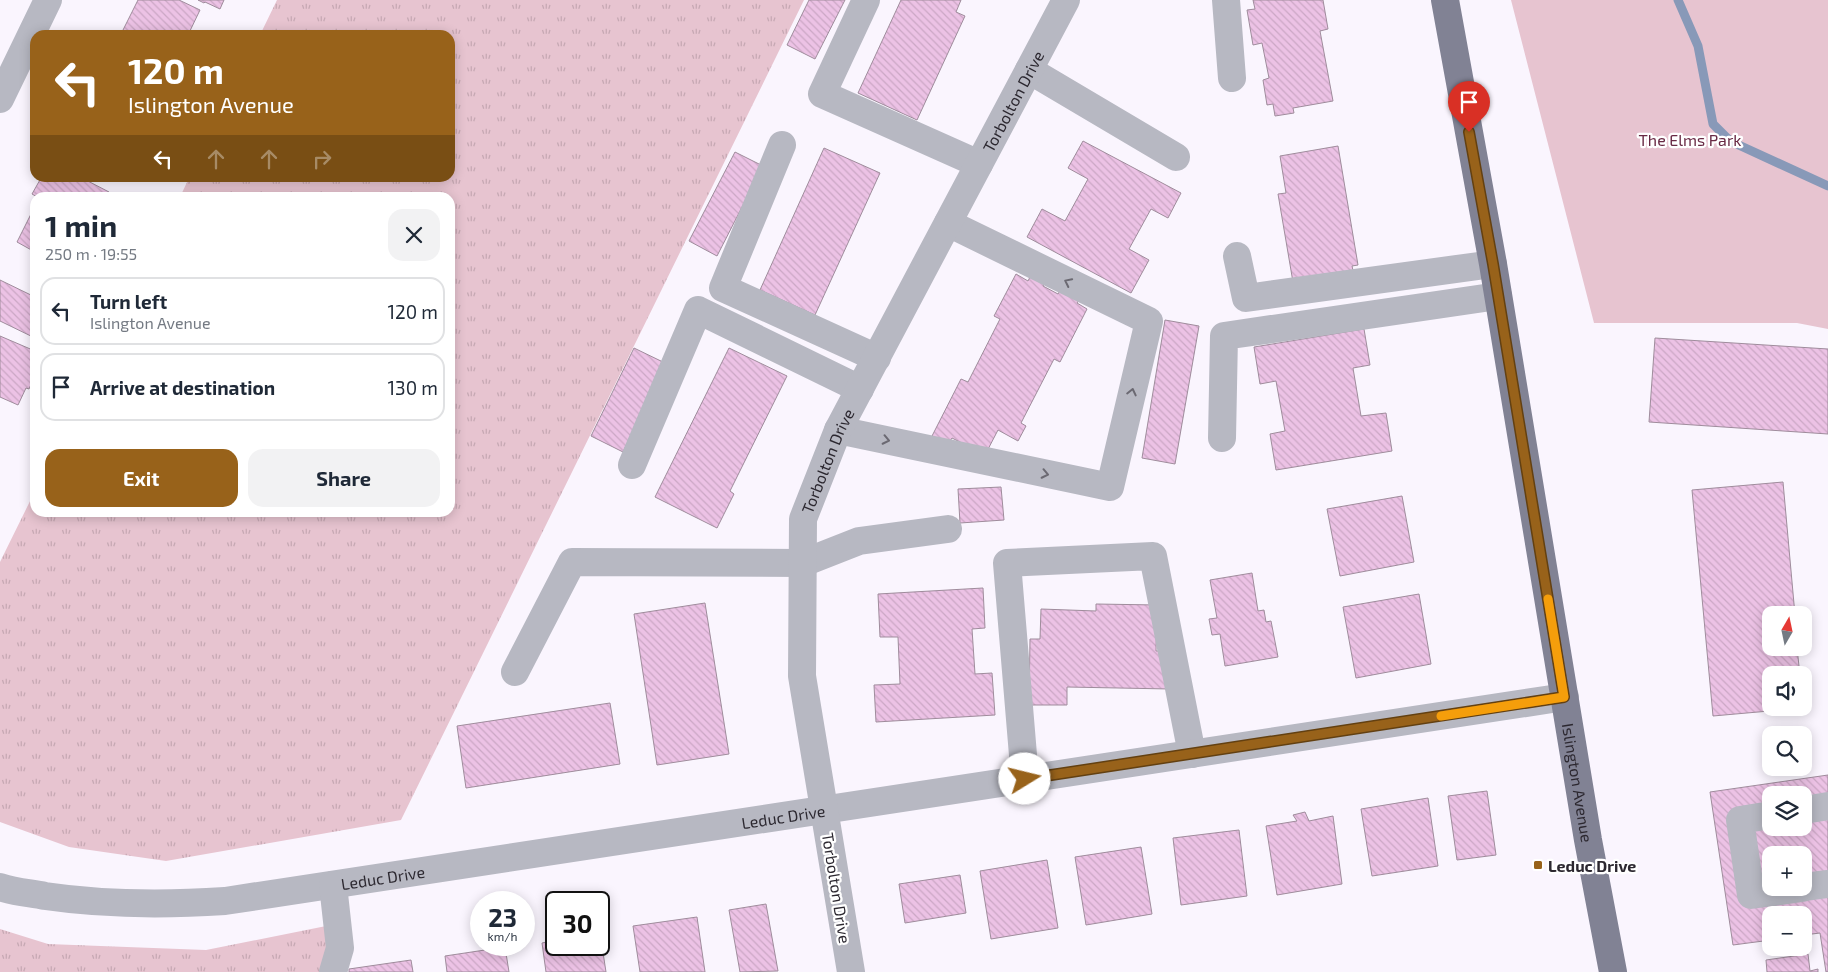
<!DOCTYPE html>
<html lang="en">
<head>
<meta charset="utf-8">
<style>
  body { margin:0; font-family:"Exo 2",sans-serif; background:#f2f2f3; color:#1f2937; height:100vh; display:flex; flex-direction:column; font-size:19px; white-space:nowrap }
  * { box-sizing:border-box; margin:0 }
  p { font-size:16px; color:#747a83 }
  .icon { flex:none; width:28px; height:28px; fill:none; stroke:currentColor; stroke-width:2; stroke-linecap:round; stroke-linejoin:round }
  .map { position:relative; flex:1; overflow:hidden }
  .drawer { position:absolute; left:30px; top:192px; width:425px; height:325px; display:flex; flex-direction:column; background:#fff; border-radius:15px; box-shadow:0 2px 12px #0003 }
  .drawer>* { flex:none }
  .banner { position:absolute; left:30px; top:30px; width:425px; height:152px; border-radius:15px; box-shadow:0 2px 12px #0003; background:#98621a; color:#fff; overflow:hidden }
  .needle { width:32px; rotate:9deg }
  .fabs { position:absolute; left:1762px; top:606px; display:grid; gap:10px }
  .fabs a { display:grid; place-items:center; width:50px; height:50px; border-radius:10px; background:#fff; box-shadow:0 2px 12px #0003; font-size:25px }
  .speed { position:absolute; left:470px; top:891px; display:flex; gap:10px; font-size:25px; font-weight:700; text-align:center }
  .speed>* { display:grid; place-content:center; width:65px; height:65px; border-radius:50%; background:#fff; box-shadow:0 2px 12px #0003; line-height:1 }
  .speed small { font-size:12px; font-weight:400 }
  .speed .limit { border:2px solid #111; border-radius:8px; background:#fff; color:#111 }
  .pin { position:absolute; display:grid; place-items:center; width:42px; height:42px; color:#fff; margin:-51px -21px; border-radius:50% 50% 50% 0; rotate:-45deg; box-shadow:0 0 5px #0007 }
  .pin .icon { rotate:45deg }
  .me { position:absolute; width:55px; margin:-28px; rotate:81deg; stroke-linejoin:round; filter:drop-shadow(0 0 4px #0008) }
  .turn { display:flex; align-items:center; gap:18px; height:105px; padding:0 15px; font-size:22px }
  .turn .icon { width:65px; height:65px; stroke-width:2.5 }
  .turn b { display:block; font-size:35px; line-height:42px }
  .lanes { display:flex; align-items:center; height:48px; padding:0 15px; background:#0003; justify-content:center; gap:25px; direction:ltr }
  .lanes .off { opacity:.35 }
  .round { display:grid; place-items:center; flex:none; width:52px; height:52px; border-radius:15px; background:#f2f2f3 }
  .headline { display:flex; align-items:center; justify-content:space-between; height:85px; padding:0 15px }
  h1 { font-size:30px; font-weight:700; line-height:38px }
  .primary-button { display:flex; gap:10px; margin-top:auto; padding:10px 15px }
  .primary-button a { flex:1; height:58px; border-radius:15px; background:#98621a; color:#fff; font-size:20px; font-weight:700; line-height:58px; text-align:center }
  .primary-button a+a { background:#f2f2f3; color:#1f2937 }
  ul { padding:0; list-style:none }
  li { display:flex; align-items:center; gap:15px; height:68px; margin:0 10px 8px; padding:0 5px; border:2px solid #e0e1e3; border-radius:15px }
  li div { flex:1 }
  li b { display:block; font-size:19px }
  li em { font-style:normal }
  .map>svg:first-child { display:block }
</style>
</head>
<body>
<div class="map">
<svg width="1828" height="972" viewBox="0 0 1828 972">
  <defs>
    <pattern id="grass-tufts" width="24" height="20" patternUnits="userSpaceOnUse" patternTransform="scale(1.25)"><rect width="24" height="20" fill="#e7c4d0"/><path d="M3 7l-1-3M5 7V3M7 7l1-3M15 17l-1-3M17 17v-4M19 17l1-3" fill="none" stroke="#c6a8b3"/></pattern>
    <pattern id="building-back-hatch" width="6" height="6" patternUnits="userSpaceOnUse" patternTransform="scale(1.25)"><rect width="6" height="6" fill="#ecc2e5"/><path d="M-1 5l2 2M0 0l6 6M5-1l2 2" fill="none" stroke="#cba7c5"/></pattern>
  </defs>
  <rect width="100%" height="100%" fill="#faf5fe"/>
  <path fill="url(#grass-tufts)" d="M277,0H804L401,820L166,861L69,847L0,822V562L35,491V512H450V198L180,197L189,178H450V35H260Z
    M351,921L326,972H0V929L48,944L206,950Z"/>
  <path fill="#e7c4d0" d="M1511,0H1828V329L1797,323H1594Z"/>
  <g fill="none" stroke-linecap="round" stroke-linejoin="round">
    <path stroke="#8899b8" stroke-width="9" d="M1678,0L1698,46L1713,124L1730,141L1828,186"/>
  </g>
  <path fill="url(#building-back-hatch)" stroke="#9f8c9c" fill-rule="evenodd" d="M138,0H179L200,10L188,35H123L121,34Z
    M198,0H224L220,9L205,2L204,3Z
    M809,0H845L815,59L787,45Z
    M901,0H961L956,12L965,16L917,120L858,93Z
    M1253,0H1323L1328,29L1320,31L1333,101L1293,108L1294,113L1275,116L1273,104L1267,105L1263,80L1269,78L1262,43L1253,45L1247,10L1255,9Z
    M1083,141L1181,193L1168,218L1151,209L1129,249L1149,260L1131,293L1027,237L1042,209L1065,221L1088,179L1068,168Z
    M1338,146L1358,265L1352,266L1355,279L1294,288L1278,194L1286,193L1280,156Z
    M824,148L880,173L815,315L760,290Z
    M735,152L763,166L717,256L689,241Z
    M41,178H85L84,179L109,192L107,198H39L32,194Z
    M33,210L35,211V252L17,242Z
    M1033,271L1047,278L1043,286L1058,294L1063,285L1082,295L1077,303L1087,309L1060,362L1054,359L1021,423L1026,426L1018,441L998,430L985,455L952,438L948,444L932,436L961,379L968,382L1000,319L994,316L1016,274L1028,281Z
    M0,280L35,297V338L0,321Z
    M1165,320L1199,326L1175,464L1142,458Z
    M1364,329L1370,365L1353,368L1361,416L1386,413L1392,451L1276,470L1270,434L1285,431L1276,381L1260,384L1254,347Z
    M0,336L35,351V375L29,389L26,388L18,405L0,397Z
    M1655,338L1828,349V434L1649,422Z
    M634,348L665,363L623,452L591,436Z
    M729,348L787,376L730,491L734,494L717,528L655,497Z
    M1783,482L1795,615H1771V648H1797L1800,675H1771V708H1803L1713,716L1692,490Z
    M1001,487L1004,520L960,523L958,489Z
    M1402,496L1414,562L1340,576L1327,509Z
    M1252,573L1258,611L1264,610L1266,622L1271,621L1278,657L1225,666L1220,634L1212,635L1209,619L1217,618L1210,580Z
    M983,588L985,628L972,629L975,674L992,673L995,715L876,722L874,685L900,684L898,637H880L878,594Z
    M1419,594L1431,664L1356,678L1343,607Z
    M705,603L729,754L657,765L634,614Z
    M1096,604L1157,605L1156,651H1171L1170,689L1067,687V705H1029L1030,639H1040L1041,609L1096,611Z
    M610,703L620,764L466,788L457,726Z
    M1828,775V972H1826L1820,933L1804,935V915H1771V940L1733,945L1710,792ZM1771,795H1804V828H1771ZM1771,855H1804V888H1771Z
    M1487,791L1496,855L1457,860L1448,796Z
    M1428,798L1438,866L1372,876L1361,809Z
    M1305,812L1309,821L1333,816L1342,884L1277,895L1266,826L1297,821L1293,815Z
    M1239,830L1247,896L1181,905L1173,838Z
    M1141,847L1152,914L1086,925L1075,857Z
    M1047,860L1058,928L991,939L980,871Z
    M960,875L966,913L905,923L899,884Z
    M766,904L778,971L740,972L729,910Z
    M697,917L705,972H640L633,926Z
    M599,933H600L606,972H546L542,943L556,940V945H599Z
    M505,947L509,972H447L445,956Z
    M1808,954L1810,971L1818,969V972H1767L1766,960Z
    M411,960L413,972H349V969Z"/>
  <g fill="none" stroke-linecap="round" stroke-linejoin="round">
    <g stroke="#b7b8c2" stroke-width="28">
      <path d="M866,0L822,94L979,164"/>
      <path d="M1226,0L1232,78"/>
      <path d="M1029,70L1176,157"/>
      <path d="M0,99L48,0"/>
      <path d="M782,145L723,288L877,358"/>
      <path d="M1237,256L1246,298L1493,264"/>
      <path d="M838,430L1110,487L1149,321L948,223"/>
      <path d="M1222,438L1224,336L1498,296"/>
      <path d="M632,465L698,310L860,389"/>
      <path d="M515,672L572,562L803,563L859,541L948,529"/>
      <path d="M1025,779L1007,563L1153,556L1192,754"/>
      <path d="M1804,810L1828,806"/>
      <path d="M1771,815L1740,820L1751,895L1802,888"/>
      <path id="s1" d="M0,887C15,892 30,893 45,896C106,905 164,905 225,901L1565,697"/>
      <path d="M1804,887L1828,884"/>
      <path d="M333,972L340,948L333,885"/>
      <path id="s2" d="M851,972L802,676L803,519L838,430L1066,0"/>
    </g>
    <path stroke="#818294" stroke-width="28" id="s3" d="M1445,0L1493,264L1588,840L1613,972"/>
  </g>
  <defs><path id="oneway-chevron" d="M-2-3.5L2.5 0L-2 3.5" fill="none" stroke-width="1.6" stroke-linecap="round" stroke-linejoin="round" transform="scale(1.25)"/></defs>
  <g stroke="#6b6972">
    <use href="#oneway-chevron" transform="translate(1068 282) rotate(-154)"/>
    <use href="#oneway-chevron" transform="translate(1132 392) rotate(-77)"/>
    <use href="#oneway-chevron" transform="translate(886 440) rotate(12)"/>
    <use href="#oneway-chevron" transform="translate(1045 474) rotate(12)"/>
  </g>
  <g fill="none" stroke-linecap="round" stroke-linejoin="round">
    <defs>
      <path id="route" d="M1025,779L1564,697L1493,264L1469,132"/>
    </defs>
    <use href="#route" stroke="#634011" stroke-width="12"/>
    <use href="#route" stroke="#98621a" stroke-width="9"/>
    <path stroke="#f59e0b" stroke-width="9" d="M1441,716L1564,697L1548,599"/>
  </g>
  <rect fill="#98621a" stroke="#fff" stroke-width="2" x="1533" y="860" width="10" height="10" rx="2.5"/>
  <g text-anchor="middle" dominant-baseline="central" stroke-width="4.5" stroke-linejoin="round" paint-order="stroke">
    <g font-size="16" fill="#2c2830" stroke="#fff">
      <text stroke="none"><textPath href="#s2" startOffset="925">Torbolton Drive</textPath></text>
      <text stroke="none"><textPath href="#s2" startOffset="520">Torbolton Drive</textPath></text>
      <text stroke="none"><textPath href="#s3" startOffset="794">Islington Avenue</textPath></text>
      <text stroke="none"><textPath href="#s1" startOffset="791">Leduc Drive</textPath></text>
      <text stroke="none"><textPath href="#s1" startOffset="386">Leduc Drive</textPath></text>
      <text transform="translate(837 888) rotate(81)">Torbolton Drive</text>
    </g>
    <g font-size="16" fill="#682944" stroke="#fff">
      <text x="1690" y="139">The Elms Park</text>
    </g>
    <g font-size="16" font-weight="bold" fill="#2c2830" stroke="#fff" text-anchor="start">
      <text x="1548" y="865">Leduc Drive</text>
    </g>
  </g>
</svg>
<div class="fabs">
<a><svg class="needle" viewBox="-14 -14 28 28"><path d="M0-13l5 13h-10z" fill="#e53935"/><path d="M0 13l5-13h-10z" fill="#747a83"/></svg></a>
<a><svg class="icon" aria-label="sound" viewBox="0 0 24 24"><path d="M4 9h4l5-4v14l-5-4H4zM17 9q2 3 0 6"/></svg></a>
<a><svg class="icon" aria-label="search" viewBox="0 0 24 24"><circle cx="10" cy="10" r="6"/><path d="M15 15l6 6"/></svg></a>
<a><svg class="icon" aria-label="layers" viewBox="0 0 24 24"><path d="M12 4l9 5-9 5-9-5zM3 14l9 5 9-5"/></svg></a>
<a>+</a>
<a>−</a>
</div>
<div class="speed"><div>23<small>km/h</small></div><div class="limit">30</div></div>
<div class="pin" style="left:1469px;top:132px;background:#d93025"><svg class="icon" aria-label="arrive" viewBox="0 0 24 24"><path d="M6 21V4h12l-3 4 3 4H6"/></svg></div>
<svg class="me" style="left:1025px;top:779px" viewBox="-20 -20 40 40"><circle r="19" fill="#fff"/><path d="M0-13L10 11 0 6-10 11z" fill="#98621a"/></svg>
<div class="banner">
<div class="turn"><svg class="icon" aria-label="left" viewBox="0 0 24 24"><path d="M17 20v-9H6M10 6l-5 5 5 5"/></svg><div><b>120 m</b>Islington Avenue</div></div>
<div class="lanes"><svg class="icon" aria-label="left" viewBox="0 0 24 24"><path d="M17 20v-9H6M10 6l-5 5 5 5"/></svg><svg class="icon off" aria-label="ahead" viewBox="0 0 24 24"><path d="M12 20V5M6 11l6-6 6 6"/></svg><svg class="icon off" aria-label="ahead" viewBox="0 0 24 24"><path d="M12 20V5M6 11l6-6 6 6"/></svg><svg class="icon off" aria-label="right" viewBox="0 0 24 24"><path d="M7 20v-9h11M14 6l5 5-5 5"/></svg></div>
</div>
<section class="drawer">
<div class="headline"><div><h1>1 min</h1><p>250 m · 19:55</p></div><a class="round"><svg class="icon" aria-label="close" viewBox="0 0 24 24"><path d="M6 6l12 12M18 6L6 18"/></svg></a></div>
<ul>
<li><svg class="icon" aria-label="left" viewBox="0 0 24 24"><path d="M17 20v-9H6M10 6l-5 5 5 5"/></svg><div><b>Turn left</b><p>Islington Avenue</p></div><em>120 m</em></li>
<li><svg class="icon" aria-label="arrive" viewBox="0 0 24 24"><path d="M6 21V4h12l-3 4 3 4H6"/></svg><div><b>Arrive at destination</b></div><em>130 m</em></li>
</ul>
<div class="primary-button"><a>Exit</a><a>Share</a></div>
</section>
</div>
</body>
</html>
